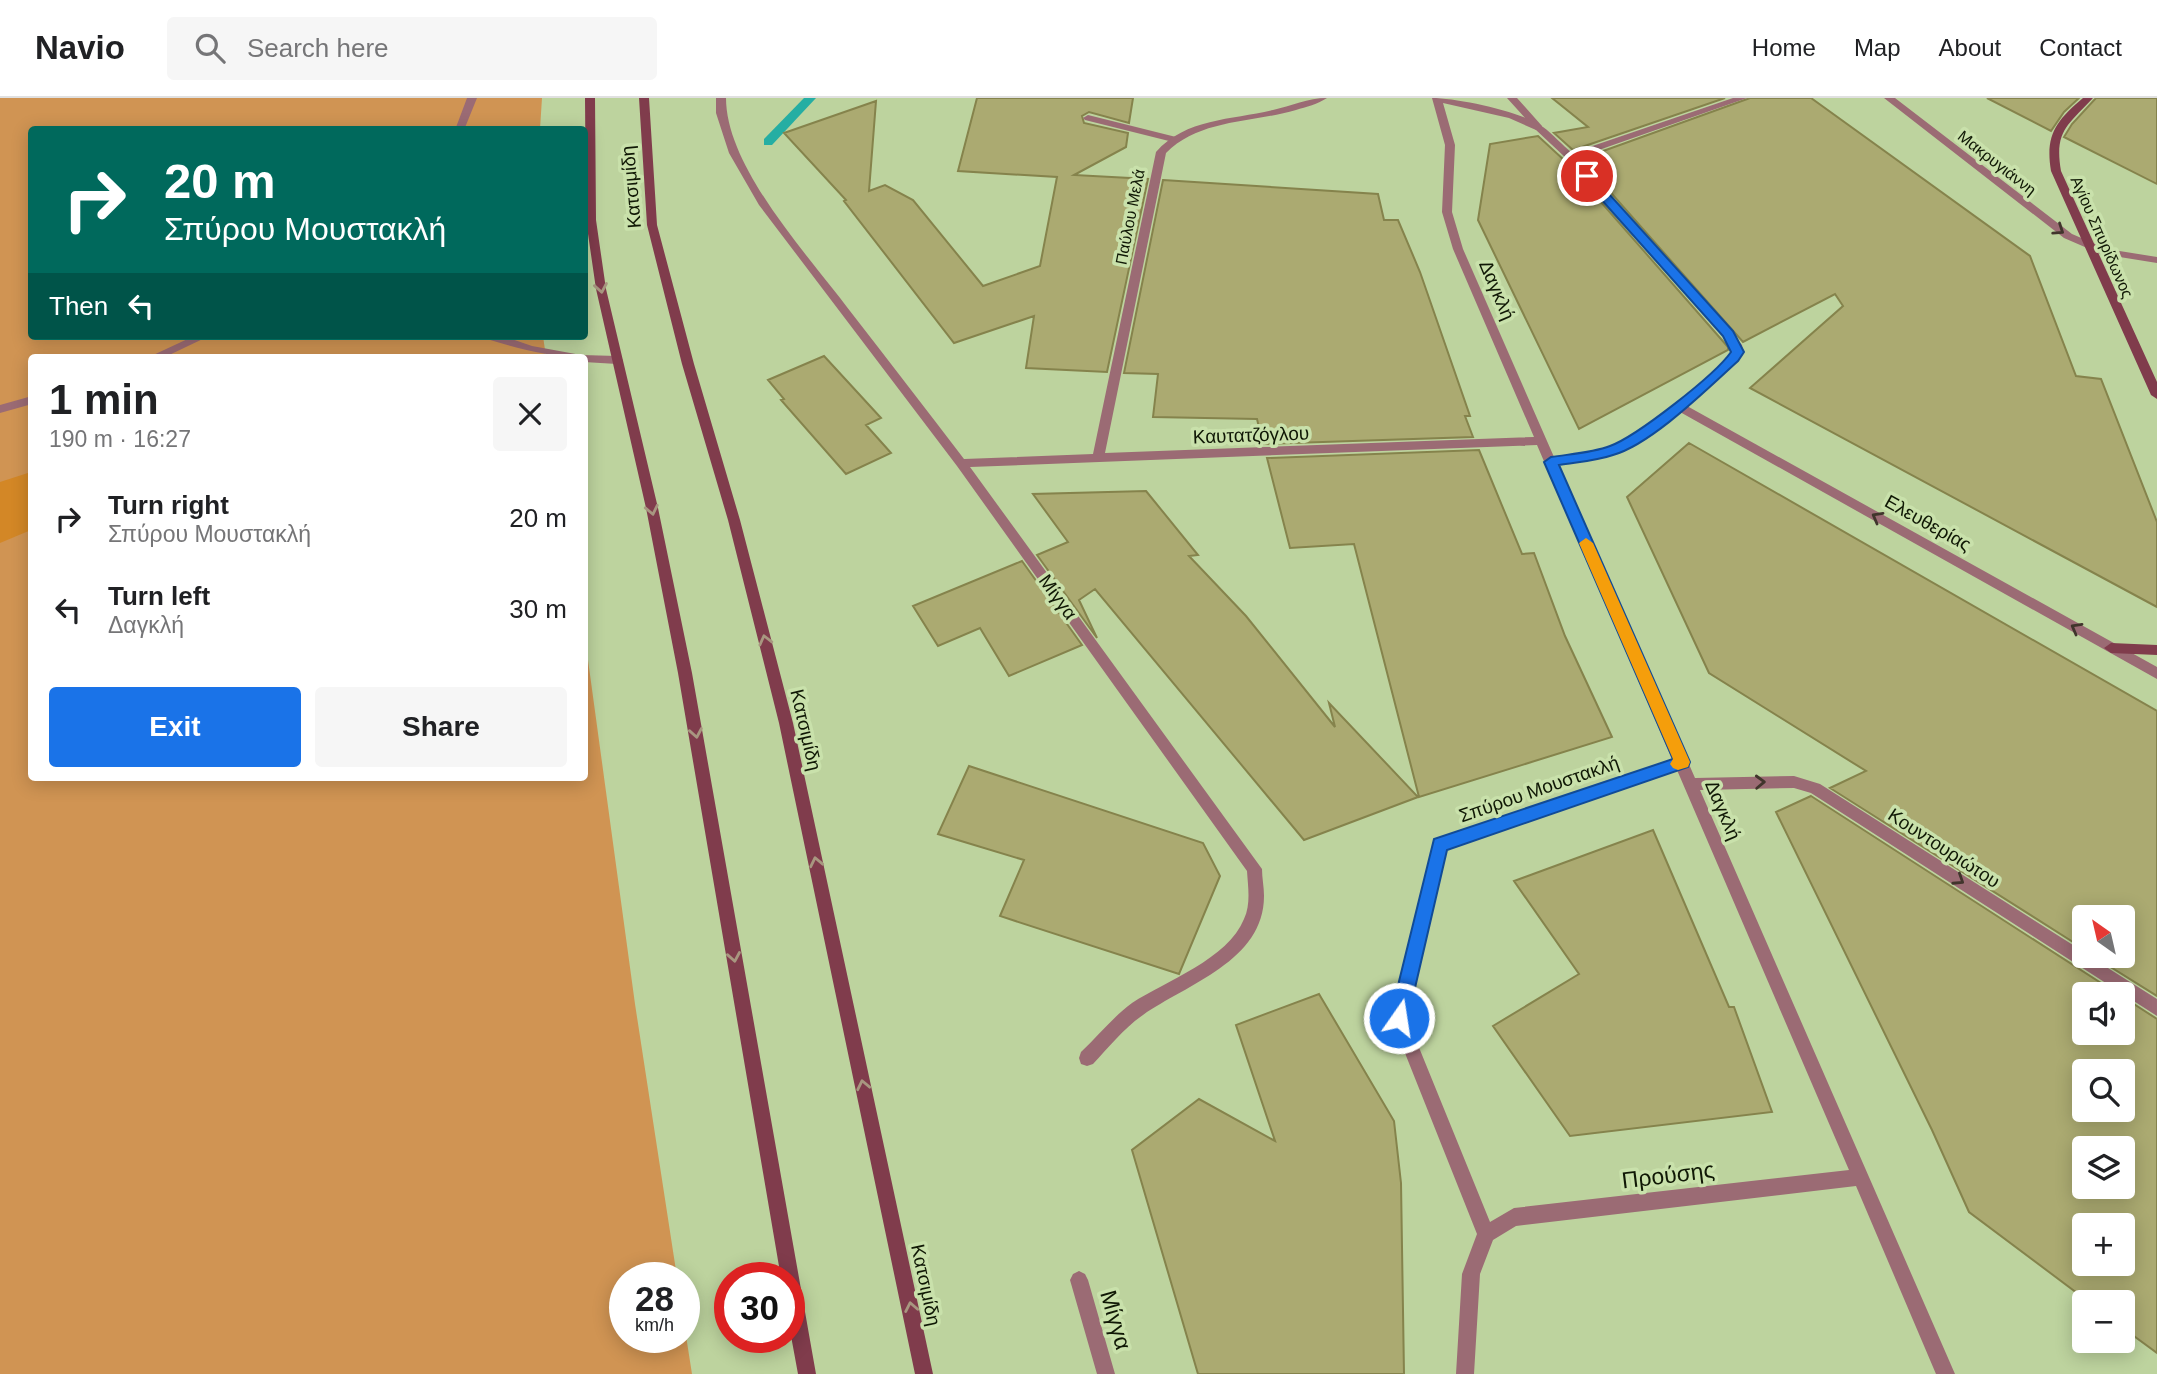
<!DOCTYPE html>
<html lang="en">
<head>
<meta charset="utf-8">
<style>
  body { margin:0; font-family:Arial,sans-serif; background:#f6f6f6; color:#202124; height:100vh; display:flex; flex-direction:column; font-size:26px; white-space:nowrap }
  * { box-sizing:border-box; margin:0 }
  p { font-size:23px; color:#757577 }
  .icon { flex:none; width:38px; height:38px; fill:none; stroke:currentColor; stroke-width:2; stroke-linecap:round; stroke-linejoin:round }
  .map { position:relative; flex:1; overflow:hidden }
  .sheet { position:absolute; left:28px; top:256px; width:560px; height:427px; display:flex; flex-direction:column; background:#fff; border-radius:7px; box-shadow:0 4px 18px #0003 }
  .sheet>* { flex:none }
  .top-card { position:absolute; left:28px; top:28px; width:560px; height:214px; border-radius:7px; box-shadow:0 4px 18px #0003; background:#00695c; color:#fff; overflow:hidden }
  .needle { width:46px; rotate:326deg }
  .controls { position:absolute; left:2072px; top:807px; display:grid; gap:14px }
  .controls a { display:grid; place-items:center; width:63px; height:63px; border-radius:7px; background:#fff; box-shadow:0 4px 18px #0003; font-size:35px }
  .speed { position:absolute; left:609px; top:1164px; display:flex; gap:14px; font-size:35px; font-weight:700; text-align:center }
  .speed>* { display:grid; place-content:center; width:91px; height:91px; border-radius:50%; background:#fff; box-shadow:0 4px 18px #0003; line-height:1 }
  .speed small { font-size:18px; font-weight:400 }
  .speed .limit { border:10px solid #d22; background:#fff; color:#111 }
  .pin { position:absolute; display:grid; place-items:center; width:60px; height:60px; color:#fff; margin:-30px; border:4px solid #fff; border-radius:50%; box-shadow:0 2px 7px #0007 }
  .me { position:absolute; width:77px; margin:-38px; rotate:13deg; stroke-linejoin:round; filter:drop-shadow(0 0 5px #0008) }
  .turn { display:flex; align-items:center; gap:24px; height:147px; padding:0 21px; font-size:32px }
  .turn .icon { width:91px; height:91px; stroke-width:2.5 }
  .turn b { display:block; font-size:49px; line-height:60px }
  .then { display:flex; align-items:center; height:66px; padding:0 21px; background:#0003; gap:14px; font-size:26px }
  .round { display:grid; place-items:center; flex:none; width:74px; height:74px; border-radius:7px; background:#f6f6f6 }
  .summary { display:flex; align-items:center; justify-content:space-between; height:119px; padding:0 21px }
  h1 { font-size:42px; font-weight:800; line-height:52px }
  .button { display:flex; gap:14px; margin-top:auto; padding:14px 21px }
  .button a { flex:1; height:80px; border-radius:7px; background:#1a73e8; color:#fff; font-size:28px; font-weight:800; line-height:80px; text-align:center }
  .button a+a { background:#f6f6f6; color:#202124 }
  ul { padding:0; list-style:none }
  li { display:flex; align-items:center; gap:21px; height:91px; padding:0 21px }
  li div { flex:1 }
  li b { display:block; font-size:26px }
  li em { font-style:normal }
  header { display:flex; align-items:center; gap:42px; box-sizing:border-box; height:98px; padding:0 35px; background:#fff; border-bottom:2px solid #e0e0e0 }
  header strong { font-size:33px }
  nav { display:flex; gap:38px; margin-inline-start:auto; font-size:24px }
  .search { width:490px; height:63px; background:#f6f6f6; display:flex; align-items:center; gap:18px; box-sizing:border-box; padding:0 24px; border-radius:7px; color:#757577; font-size:26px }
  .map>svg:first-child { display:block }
</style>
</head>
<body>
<header>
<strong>Navio</strong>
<div class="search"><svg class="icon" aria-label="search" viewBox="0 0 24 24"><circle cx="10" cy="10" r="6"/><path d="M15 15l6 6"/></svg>Search here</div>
<nav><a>Home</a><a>Map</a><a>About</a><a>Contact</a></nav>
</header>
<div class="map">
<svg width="2157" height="1276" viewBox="0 0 2157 1276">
  <rect width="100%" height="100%" fill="#bdd39e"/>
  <path fill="#d09453" d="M0,0H542L540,31L32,32V238H543L546,259H32V679H584L585,540L635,906L677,1179L625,1180V1239H684V1225L692,1276H0Z"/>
  <path fill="#d38726" d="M31,374V432L0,445V384Z"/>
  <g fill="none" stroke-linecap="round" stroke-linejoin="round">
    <path fill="#25aea3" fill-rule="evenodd" d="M804,0H816L772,47H764V41Z"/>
  </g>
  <path fill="#abaa71" stroke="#85834c" stroke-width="2" fill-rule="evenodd" d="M977,0H1133L1129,25L1089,14L1082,18L1084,25L1128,35L1126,49L1074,77L1148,81L1107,274L1026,270L1034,218L954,245L844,103L846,102L784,35L876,3L869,93L885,87L913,102L983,188L1040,168L1057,79L958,73Z
    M1552,0H1725L1573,52L1554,35L1588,29Z
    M1750,0H1811L2030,158L2076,278L2101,281L2157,424V509L1750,290L1843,208L1835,196L1743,244L1581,61Z
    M1987,0H2079L2064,14L2051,33Z
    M2096,0H2157V86L2064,39L2072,26Z
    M1538,38L1565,63L1728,249V252L1579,331L1478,122L1490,46Z
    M1163,82L1378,96L1384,122H1398L1420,174L1470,318H1465L1473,339L1263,346L1257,321L1153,319L1158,276L1124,275Z
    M824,258L881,320L866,327L891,355L846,376L781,302L784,301L768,282Z
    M1689,345L2157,613V898L2093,858H2123V819H2084V851L1830,690L1866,673L1709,575L1627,399Z
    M1479,352L1522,456L1534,455L1565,538L1612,639L1419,699L1354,446L1290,450L1267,360Z
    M1146,393L1198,457L1189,458L1246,518L1335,629L1329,605L1418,699L1304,742L1095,491L1079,502L1097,540L1037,457L1068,444L1033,396Z
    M1022,463L1082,547L1009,578L980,530L938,548L913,508Z
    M969,668L1203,745L1220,778L1179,876L1000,818L1024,762L938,736Z
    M1811,698L2118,896H2084V934H2123V899L2157,921V1255L2123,1230V1204H2089L1969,1114L1932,1032L1776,714ZM2084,973H2123V1012H2084ZM2084,1050H2123V1088H2084ZM2084,1127H2123V1166H2084Z
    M1653,732L1729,909H1734L1772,1014L1570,1038L1493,928L1579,876L1514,783Z
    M1319,896L1394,1023L1401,1085L1404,1276H1198L1132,1052L1199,1001L1275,1043L1236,927Z"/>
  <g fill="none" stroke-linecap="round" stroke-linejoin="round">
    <path fill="#9b6b74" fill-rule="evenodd" d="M467,0H477L464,32H455Z
      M1507,0H1517L1542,28V32H1536Z
      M1088,17L1176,39L1178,41L1173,44L1085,22L1083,20Z
      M194,238H209L165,259H149Z
      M486,238H503L532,248L581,257L617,258L623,262L617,266L584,264V259C549,259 520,251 487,241Z
      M32,298V306L0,315V307Z"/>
    <path fill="#9b6b74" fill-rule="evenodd" d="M716,0H726C726,70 809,158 850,213C888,262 926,311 964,361L1093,356L1156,54C1186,20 1232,22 1273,12C1291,8 1308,0 1327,0C1318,6 1306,9 1296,12C1252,25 1200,21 1166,55L1105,355L1534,339L1453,151L1442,114L1445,47L1432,0C1458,0 1523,14 1543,29C1553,36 1562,47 1572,55L1733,0H1747L1576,60L1742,247L1743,254L1738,263L1687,308L2157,569V581L1680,314C1635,351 1615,359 1558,367L1695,680L1794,678L1820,686L2084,854V858H2089L2157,901V918L1811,695L1794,690L1700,692L1955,1276H1936L1856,1088L1516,1128L1493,1142L1480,1176L1474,1276H1456L1462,1176L1477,1136L1391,920L1433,747L1435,742L1440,740L1672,661L1537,347L970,369L1262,771C1262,780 1264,789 1264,798C1264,863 1187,886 1143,917C1124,930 1109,949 1093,966L1087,968L1081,966L1079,960L1081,954C1098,938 1113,919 1132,905C1166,883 1228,861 1244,821C1251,806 1248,789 1247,773L957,368L759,107L729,55L716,15ZM1443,5L1509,20L1536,32L1567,61L1731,248L1730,258C1694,290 1655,333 1608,350C1591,356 1572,357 1554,359L1463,151L1452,114L1455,47ZM1677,672L1849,1072L1514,1110L1490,1124L1407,920L1446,751Z
      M1884,0H1895L2072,136L2107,151L2157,159V165L2101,156L2064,140Z
      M1079,1173L1085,1176L1088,1182L1115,1276H1097L1070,1182L1073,1176Z"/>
    <path fill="#803c4c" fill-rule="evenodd" d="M585,0H595L596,122L606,191L658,410L692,575L816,1276H798L789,1227V1180H781L678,575L646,410L596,191L586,122Z
      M639,0H649L657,127L694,266L740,422L793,625L933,1276H915L779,625L728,422L682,266L647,127Z
      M2083,0H2093C2068,27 2054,33 2061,73L2157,284V301L2151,297L2051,73C2045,37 2056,23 2083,0Z
      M2111,545L2157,547V557L2111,555L2104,550Z"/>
  </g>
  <defs><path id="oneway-chevron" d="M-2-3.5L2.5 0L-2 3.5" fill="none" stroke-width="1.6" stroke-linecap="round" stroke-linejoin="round" transform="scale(1.75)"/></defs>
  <g stroke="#41352c">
    <use href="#oneway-chevron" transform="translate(2059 132) rotate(34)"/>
    <use href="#oneway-chevron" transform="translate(1877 419) rotate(-151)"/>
    <use href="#oneway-chevron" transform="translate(2076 530) rotate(-151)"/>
    <use href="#oneway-chevron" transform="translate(1760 684) rotate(-2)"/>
    <use href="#oneway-chevron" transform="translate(1959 782) rotate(33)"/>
  </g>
  <g stroke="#a89780">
    <use href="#oneway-chevron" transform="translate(601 190) rotate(80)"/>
    <use href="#oneway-chevron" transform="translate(652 412) rotate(78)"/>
    <use href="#oneway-chevron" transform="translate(765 542) rotate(-104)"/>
    <use href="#oneway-chevron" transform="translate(696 635) rotate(80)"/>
    <use href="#oneway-chevron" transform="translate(816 764) rotate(-102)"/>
    <use href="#oneway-chevron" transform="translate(734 859) rotate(80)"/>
    <use href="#oneway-chevron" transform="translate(863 987) rotate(-102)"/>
    <use href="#oneway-chevron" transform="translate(911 1209) rotate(-101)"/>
  </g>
  <path fill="#1a73e8" stroke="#114b97" stroke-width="2" d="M1583,76H1591L1733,233L1744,254L1738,263C1707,291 1652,346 1613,357C1596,363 1577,364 1559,367L1690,664L1688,669L1447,752L1408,920L1406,926L1399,929L1393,926L1390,920L1434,741L1673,661L1544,364L1551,359C1570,356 1592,355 1610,348C1637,338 1715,277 1731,254L1723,238L1583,81Z"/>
  <path fill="#f59e0b" d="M1586,440L1593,445L1690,664L1688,669L1678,672L1673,670L1670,666L1673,661L1579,445Z"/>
  <g text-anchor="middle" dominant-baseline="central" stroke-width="7" stroke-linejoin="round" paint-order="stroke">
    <g font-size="16" fill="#101805" stroke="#c9e1ab">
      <text transform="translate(1997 65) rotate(38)">Μακρυγιάννη</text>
      <text transform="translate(1130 119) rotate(-79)">Παύλου Μελά</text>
      <text transform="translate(2102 139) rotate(66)">Αγίου Σπυρίδωνος</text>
    </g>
    <g font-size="19" fill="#101805" stroke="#c9e1ab">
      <text transform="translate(631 89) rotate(-95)">Κατσιμίδη</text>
      <text transform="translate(1497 192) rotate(67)">Δαγκλή</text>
      <text transform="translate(1251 337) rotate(-2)">Καυτατζόγλου</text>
      <text transform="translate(1928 425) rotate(29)">Ελευθερίας</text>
      <text transform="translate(1058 499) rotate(54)">Μίγγα</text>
      <text transform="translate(806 632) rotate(77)">Κατσιμίδη</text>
      <text transform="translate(1539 691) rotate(-19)">Σπύρου Μουστακλή</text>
      <text transform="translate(1723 712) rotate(67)">Δαγκλή</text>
      <text transform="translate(1944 750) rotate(33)">Κουντουριώτου</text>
      <text transform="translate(926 1187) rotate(78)">Κατσιμίδη</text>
    </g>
    <g font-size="23" fill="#101805" stroke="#c9e1ab">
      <text transform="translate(1668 1077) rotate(-7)">Προύσης</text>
      <text transform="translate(1116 1222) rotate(74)">Μίγγα</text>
    </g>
  </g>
</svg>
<div class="controls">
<a><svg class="needle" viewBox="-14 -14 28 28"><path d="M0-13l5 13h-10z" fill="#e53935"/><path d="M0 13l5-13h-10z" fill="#757577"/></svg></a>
<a><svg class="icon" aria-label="sound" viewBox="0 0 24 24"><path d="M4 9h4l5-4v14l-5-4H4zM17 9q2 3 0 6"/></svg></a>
<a><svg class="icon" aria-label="search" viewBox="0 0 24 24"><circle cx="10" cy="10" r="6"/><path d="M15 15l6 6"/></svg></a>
<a><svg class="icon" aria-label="layers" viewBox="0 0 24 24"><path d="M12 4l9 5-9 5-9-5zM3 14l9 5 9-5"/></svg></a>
<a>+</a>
<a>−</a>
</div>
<div class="speed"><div>28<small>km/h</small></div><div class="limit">30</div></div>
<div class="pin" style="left:1587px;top:78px;background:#d93025"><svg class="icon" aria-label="arrive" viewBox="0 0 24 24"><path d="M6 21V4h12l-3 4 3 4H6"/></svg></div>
<svg class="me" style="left:1399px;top:920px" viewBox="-20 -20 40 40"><circle r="17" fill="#1a73e8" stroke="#fff" stroke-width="3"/><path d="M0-11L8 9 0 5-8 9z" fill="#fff"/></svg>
<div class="top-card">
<div class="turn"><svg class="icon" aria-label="right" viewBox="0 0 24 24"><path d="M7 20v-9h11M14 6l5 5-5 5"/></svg><div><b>20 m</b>Σπύρου Μουστακλή</div></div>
<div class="then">Then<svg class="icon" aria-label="left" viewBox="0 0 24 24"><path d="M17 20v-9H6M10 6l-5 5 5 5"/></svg></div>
</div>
<section class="sheet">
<div class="summary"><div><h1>1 min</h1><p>190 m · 16:27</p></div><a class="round"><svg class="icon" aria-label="close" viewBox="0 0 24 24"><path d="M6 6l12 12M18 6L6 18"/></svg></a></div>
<ul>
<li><svg class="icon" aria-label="right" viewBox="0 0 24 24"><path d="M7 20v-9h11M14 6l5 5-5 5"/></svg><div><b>Turn right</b><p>Σπύρου Μουστακλή</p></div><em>20 m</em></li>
<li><svg class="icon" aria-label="left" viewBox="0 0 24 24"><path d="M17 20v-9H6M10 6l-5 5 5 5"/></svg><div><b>Turn left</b><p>Δαγκλή</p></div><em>30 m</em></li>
</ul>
<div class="button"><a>Exit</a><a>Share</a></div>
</section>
</div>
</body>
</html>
